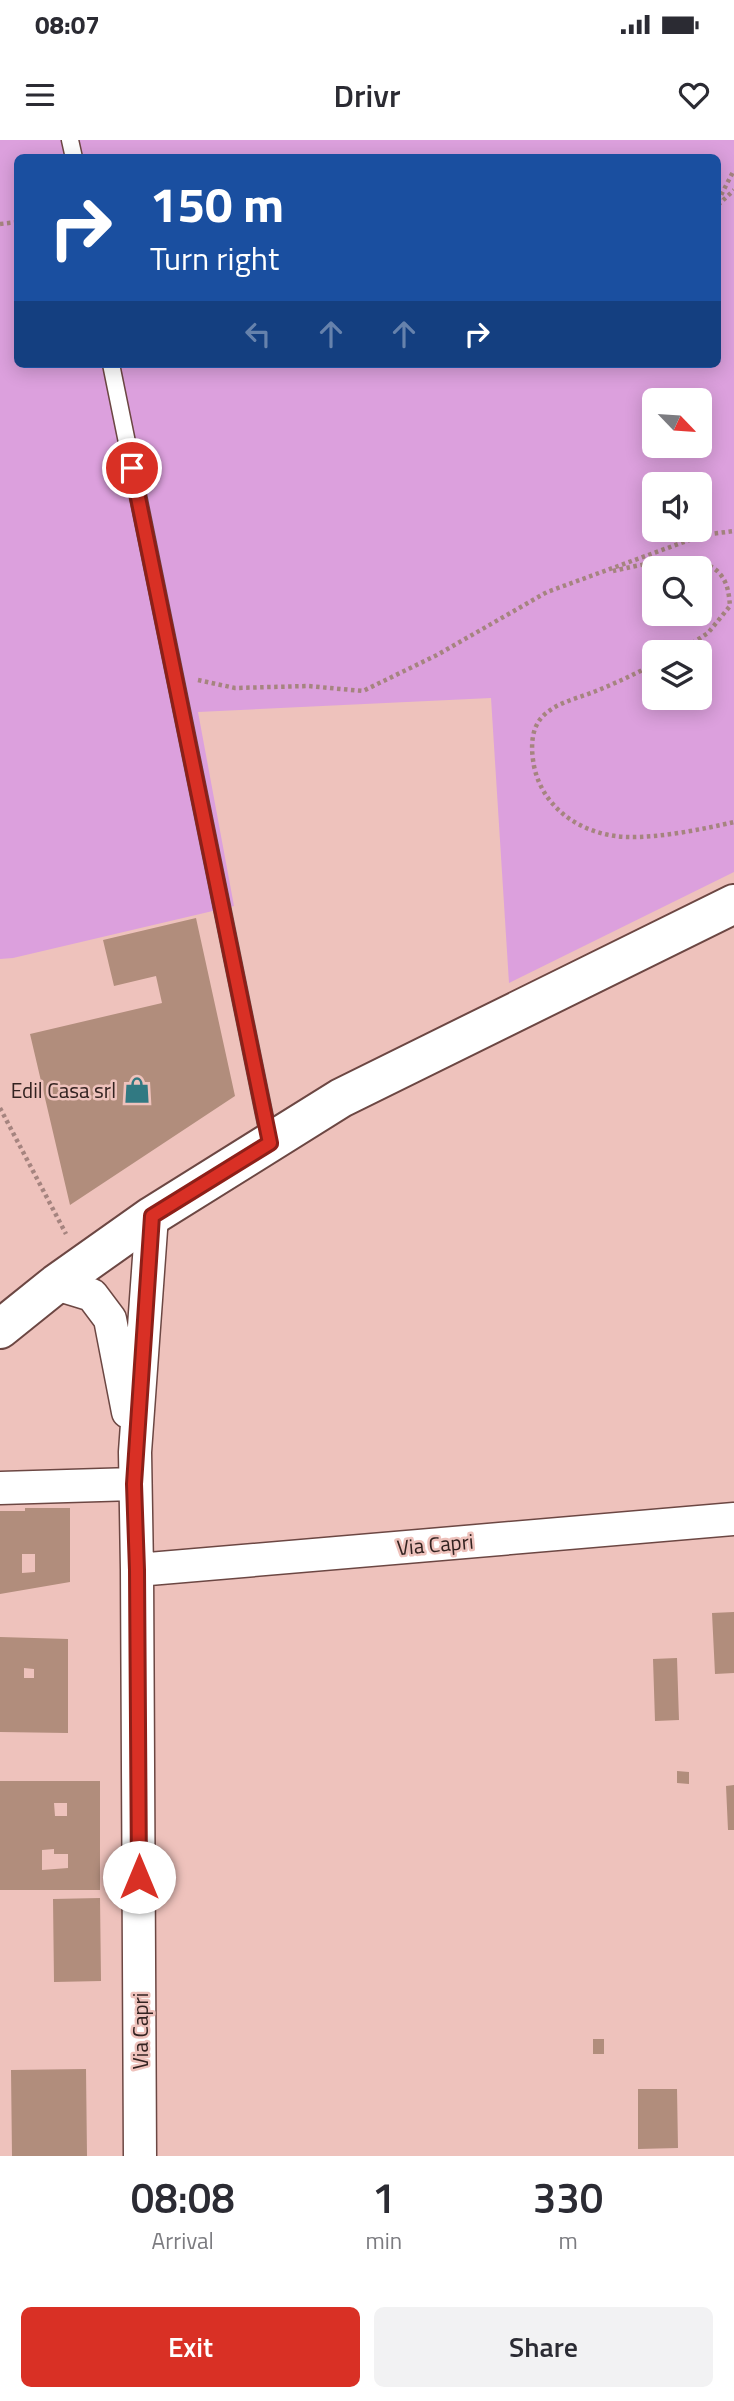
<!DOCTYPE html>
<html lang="en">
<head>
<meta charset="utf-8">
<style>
  body { margin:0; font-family:"Titillium Web",sans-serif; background:#f2f2f3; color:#2b2b33; height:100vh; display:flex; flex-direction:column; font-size:26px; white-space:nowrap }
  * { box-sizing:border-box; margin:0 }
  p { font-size:23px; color:#7c7c81 }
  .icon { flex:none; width:38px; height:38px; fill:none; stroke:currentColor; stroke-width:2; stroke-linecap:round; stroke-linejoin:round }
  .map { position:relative; height:2016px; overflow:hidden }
  .panel { display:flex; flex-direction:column; background:#fff; flex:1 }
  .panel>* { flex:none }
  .hud { position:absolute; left:14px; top:14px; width:707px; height:214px; border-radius:10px; box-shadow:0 4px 18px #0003; background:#1a4fa0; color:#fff; overflow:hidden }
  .needle { width:46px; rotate:115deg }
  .tools { position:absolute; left:642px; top:248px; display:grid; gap:14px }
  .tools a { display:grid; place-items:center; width:70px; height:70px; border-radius:10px; background:#fff; box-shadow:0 4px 18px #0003; font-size:35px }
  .pin { position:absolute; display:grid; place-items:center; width:60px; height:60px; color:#fff; margin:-30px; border:4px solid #fff; border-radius:50%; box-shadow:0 2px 7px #0007 }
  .me { position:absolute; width:77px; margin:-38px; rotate:0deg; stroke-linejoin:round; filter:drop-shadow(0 0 5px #0008) }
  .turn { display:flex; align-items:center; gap:24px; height:147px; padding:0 21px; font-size:32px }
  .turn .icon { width:91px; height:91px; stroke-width:2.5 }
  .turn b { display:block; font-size:49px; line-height:60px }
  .lanes { display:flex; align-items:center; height:66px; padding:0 21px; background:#0003; justify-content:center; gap:35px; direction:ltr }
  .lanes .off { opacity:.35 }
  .eta { display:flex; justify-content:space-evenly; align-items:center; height:119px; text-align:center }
  .eta b { font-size:42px; font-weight:600; line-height:49px }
  .primary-button { display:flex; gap:14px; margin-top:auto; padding:14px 21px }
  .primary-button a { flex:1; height:80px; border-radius:10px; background:#d93025; color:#fff; font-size:28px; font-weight:600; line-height:80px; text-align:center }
  .primary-button a+a { background:#f2f2f3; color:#2b2b33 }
  .status { display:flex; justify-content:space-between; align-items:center; height:49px; padding:0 35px; background:#fff; direction:ltr }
  .status svg { height:19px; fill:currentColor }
  header { display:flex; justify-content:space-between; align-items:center; height:91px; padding:0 21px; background:#fff; font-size:32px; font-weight:600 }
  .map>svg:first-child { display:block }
</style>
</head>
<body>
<div class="status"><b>08:07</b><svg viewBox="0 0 49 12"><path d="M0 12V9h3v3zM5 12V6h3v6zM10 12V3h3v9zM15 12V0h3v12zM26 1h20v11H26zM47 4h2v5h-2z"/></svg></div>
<header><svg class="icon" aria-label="menu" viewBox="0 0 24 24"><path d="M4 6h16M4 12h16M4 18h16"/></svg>Drivr<svg class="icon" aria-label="heart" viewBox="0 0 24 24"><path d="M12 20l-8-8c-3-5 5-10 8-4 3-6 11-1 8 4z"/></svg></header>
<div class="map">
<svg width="734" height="2016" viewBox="0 0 734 2016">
  <rect width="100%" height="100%" fill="#eec2bc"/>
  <path fill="#dca0dd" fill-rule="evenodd" d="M0,0H734V732L509,843L491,558L198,572L234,766L13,818L0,819ZM18,18H718V224H18ZM654,261H700V306H654ZM654,345H700V390H654ZM654,429H700V474H654ZM654,513H700V558H654Z"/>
  <path fill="#b18d7c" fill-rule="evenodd" d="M196,778L235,956L70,1065L30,894L162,863L156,836L114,846L103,800Z
    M25,1368H70V1442L0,1454V1371H25ZM22,1414H35V1432L22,1433Z
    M734,1472V1533L715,1534L712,1473Z
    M0,1497L68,1499V1593L0,1592ZM24,1528L34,1529V1538H24Z
    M677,1518L679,1580L655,1581L653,1519Z
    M677,1631L689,1632V1644L677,1643Z
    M0,1641H100V1750H0ZM54,1663H67V1676H55ZM54,1709V1714H68V1728L42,1730V1710Z
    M734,1645V1690H728L726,1646Z
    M100,1758L101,1841L54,1842L53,1759Z
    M593,1899H604V1914H593Z
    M86,1929L87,2016H12L11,1930Z
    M638,1949H677L678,2008L638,2009Z"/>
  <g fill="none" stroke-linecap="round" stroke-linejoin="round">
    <defs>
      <path id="lane" d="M70,0L74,18
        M111,224L270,1003"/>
      <path id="street" d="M56,1144L92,1155L110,1179L128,1272
        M0,1348L134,1344
        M137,1430L734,1379
        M140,2016L137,1430L135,1312L152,1076"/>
      <path id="secondary" d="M0,1189L56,1144L152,1076L341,958L734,764"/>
    </defs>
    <use href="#lane" stroke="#6c4743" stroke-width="19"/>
    <use href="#street" stroke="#6c4743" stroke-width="35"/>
    <use href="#secondary" stroke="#6c4743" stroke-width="42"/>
    <path stroke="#a5847f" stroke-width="4.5" stroke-dasharray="3.5 3.5" stroke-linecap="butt" d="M718,61L734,30
      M718,65L734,50
      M0,84L18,82
      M613,431C641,425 700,409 720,434C728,443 729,455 730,466L708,493L677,513
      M654,524C635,534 616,543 596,551C579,558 557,562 543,576C530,589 531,610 534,626C543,670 584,696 628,697C659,698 704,689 734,682
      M198,540L235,548L308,546L363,551L437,515L547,452L703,395L734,391
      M0,968L66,1094"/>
    <use href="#lane" stroke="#fff" stroke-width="16"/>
    <use href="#street" stroke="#fff" stroke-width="32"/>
    <use href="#secondary" stroke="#fff" stroke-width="38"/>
  </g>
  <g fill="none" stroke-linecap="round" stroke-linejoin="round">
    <defs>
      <path id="route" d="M132,328L270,1003L152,1076L134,1344L137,1430L139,1737"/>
    </defs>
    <use href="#route" stroke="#8d1f18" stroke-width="18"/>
    <use href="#route" stroke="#d93025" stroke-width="12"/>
  </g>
  <defs>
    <symbol id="shop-bare" viewBox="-9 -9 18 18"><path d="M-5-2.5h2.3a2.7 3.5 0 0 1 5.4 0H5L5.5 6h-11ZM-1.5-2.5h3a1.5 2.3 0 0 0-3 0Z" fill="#317982" stroke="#eec2bc" stroke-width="2.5" paint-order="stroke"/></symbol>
  </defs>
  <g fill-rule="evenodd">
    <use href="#shop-bare" x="118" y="931" width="38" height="38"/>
  </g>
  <g text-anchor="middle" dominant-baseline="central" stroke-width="5" stroke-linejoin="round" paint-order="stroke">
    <g font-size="21" fill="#322220" stroke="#eec2bc" text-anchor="end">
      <text x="116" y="950">Edil Casa srl</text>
    </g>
    <g font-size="21" fill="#322220" stroke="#eec2bc">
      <text transform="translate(435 1404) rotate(-5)">Via Capri</text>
      <text transform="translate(140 1891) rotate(-90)">Via Capri</text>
    </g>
  </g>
</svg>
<div class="tools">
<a><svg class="needle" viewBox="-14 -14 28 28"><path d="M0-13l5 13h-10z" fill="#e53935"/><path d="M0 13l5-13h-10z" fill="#7c7c81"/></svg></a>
<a><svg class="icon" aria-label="sound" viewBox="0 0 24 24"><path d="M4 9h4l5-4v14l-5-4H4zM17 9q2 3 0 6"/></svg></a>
<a><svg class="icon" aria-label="search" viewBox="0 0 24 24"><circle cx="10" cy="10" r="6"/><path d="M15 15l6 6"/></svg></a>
<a><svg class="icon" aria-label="layers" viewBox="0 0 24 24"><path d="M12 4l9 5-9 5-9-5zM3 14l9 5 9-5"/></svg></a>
</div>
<div class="pin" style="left:132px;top:328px;background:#d93025"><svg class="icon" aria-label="arrive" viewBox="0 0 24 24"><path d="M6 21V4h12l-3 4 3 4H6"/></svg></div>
<svg class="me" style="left:139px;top:1737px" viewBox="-20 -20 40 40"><circle r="19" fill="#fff"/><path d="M0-13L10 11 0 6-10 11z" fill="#d93025"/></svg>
<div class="hud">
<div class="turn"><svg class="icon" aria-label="right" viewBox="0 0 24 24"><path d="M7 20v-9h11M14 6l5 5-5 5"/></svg><div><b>150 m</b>Turn right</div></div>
<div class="lanes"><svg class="icon off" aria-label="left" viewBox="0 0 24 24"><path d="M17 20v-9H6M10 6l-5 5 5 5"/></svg><svg class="icon off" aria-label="ahead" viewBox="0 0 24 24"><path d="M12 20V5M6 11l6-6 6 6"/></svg><svg class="icon off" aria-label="ahead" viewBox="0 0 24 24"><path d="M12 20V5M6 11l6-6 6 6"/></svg><svg class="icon" aria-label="right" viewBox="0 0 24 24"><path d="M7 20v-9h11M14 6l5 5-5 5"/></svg></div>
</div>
</div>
<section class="panel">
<div class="eta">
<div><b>08:08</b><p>Arrival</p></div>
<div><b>1</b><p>min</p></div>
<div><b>330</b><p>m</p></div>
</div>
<div class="primary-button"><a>Exit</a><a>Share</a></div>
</section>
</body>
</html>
